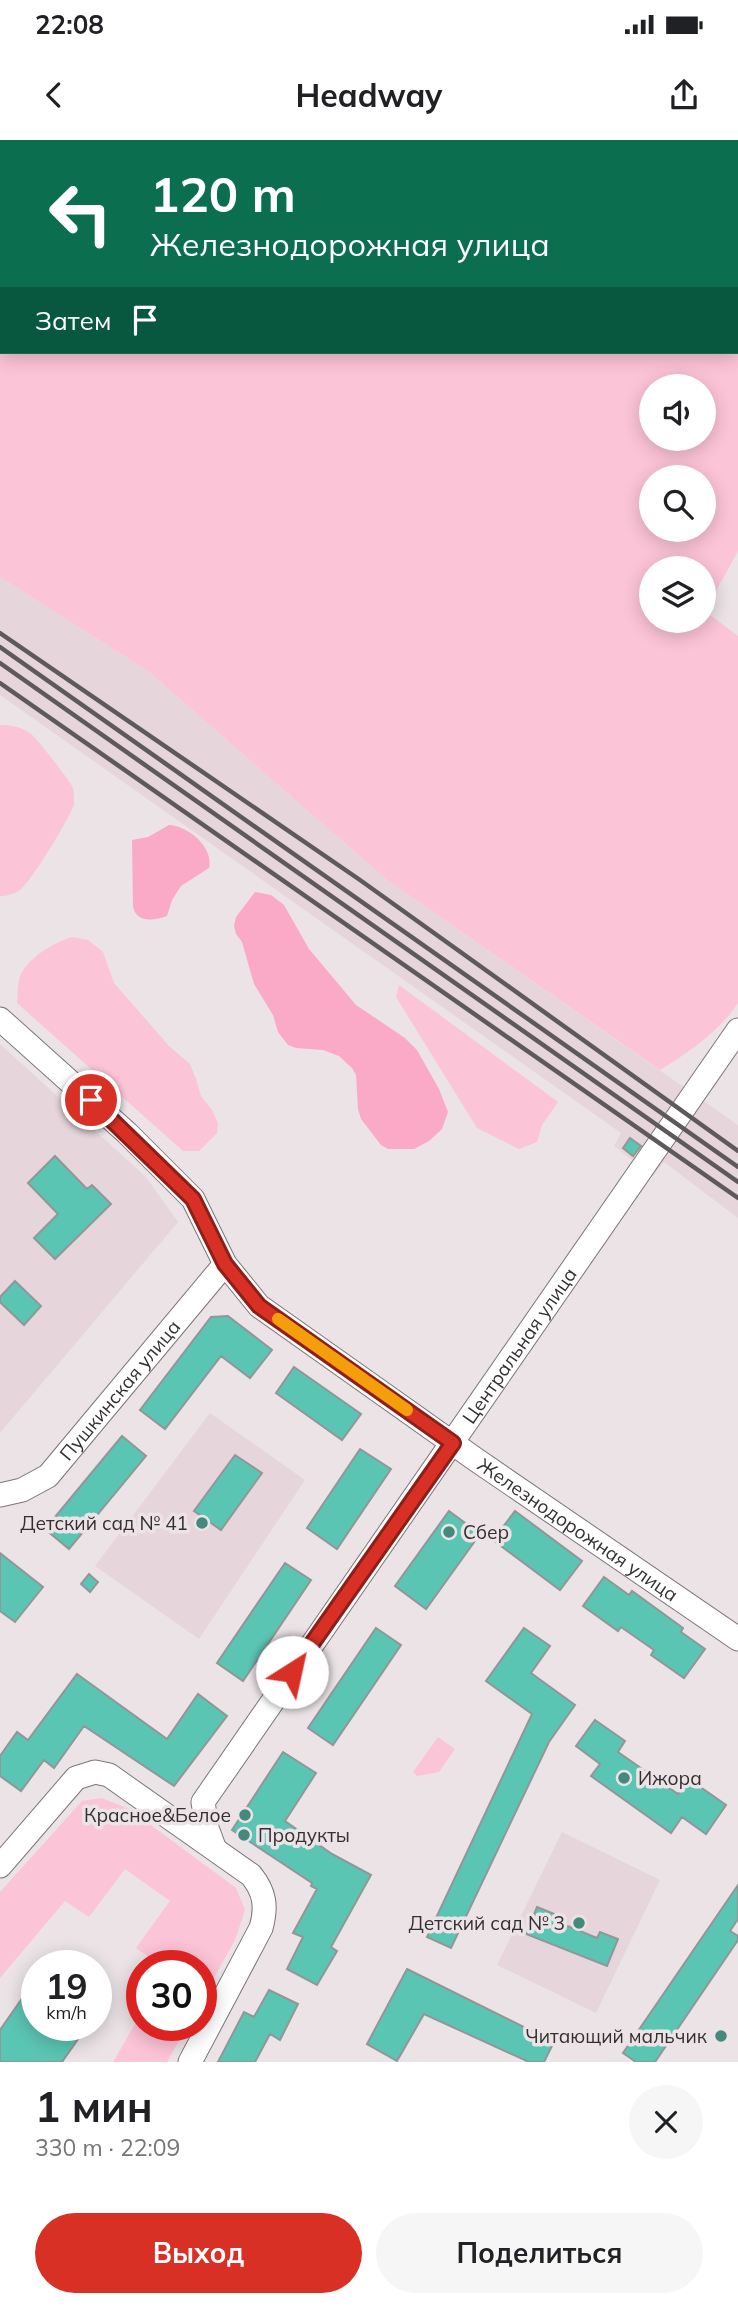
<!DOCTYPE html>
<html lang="ru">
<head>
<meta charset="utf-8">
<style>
  body { margin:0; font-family:Mulish,sans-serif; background:#f6f6f6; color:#202124; height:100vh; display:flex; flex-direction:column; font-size:26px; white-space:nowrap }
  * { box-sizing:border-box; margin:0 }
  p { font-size:23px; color:#757577 }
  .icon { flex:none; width:38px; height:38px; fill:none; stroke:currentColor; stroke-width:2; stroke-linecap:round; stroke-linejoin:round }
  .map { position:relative; height:1922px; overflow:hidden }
  .drawer { display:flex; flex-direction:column; background:#fff; flex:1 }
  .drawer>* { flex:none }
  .guide { position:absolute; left:0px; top:0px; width:738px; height:214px; box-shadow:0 4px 18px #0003; background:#0b6e4f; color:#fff; overflow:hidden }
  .buttons { position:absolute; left:639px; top:234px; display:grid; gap:14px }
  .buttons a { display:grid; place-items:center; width:77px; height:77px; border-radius:50%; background:#fff; box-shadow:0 4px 18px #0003; font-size:35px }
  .speed { position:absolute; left:21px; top:1810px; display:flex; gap:14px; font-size:35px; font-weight:700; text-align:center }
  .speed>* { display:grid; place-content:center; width:91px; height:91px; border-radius:50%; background:#fff; box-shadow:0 4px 18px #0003; line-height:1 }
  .speed small { font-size:18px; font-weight:400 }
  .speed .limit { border:10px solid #d22; background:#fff; color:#111 }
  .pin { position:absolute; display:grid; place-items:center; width:60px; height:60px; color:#fff; margin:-30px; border:4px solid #fff; border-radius:50%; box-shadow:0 2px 7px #0007 }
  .me { position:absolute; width:77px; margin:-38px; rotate:35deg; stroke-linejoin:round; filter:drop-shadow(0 0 5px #0008) }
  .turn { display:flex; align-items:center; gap:24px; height:147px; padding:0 35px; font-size:32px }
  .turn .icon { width:91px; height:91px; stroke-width:2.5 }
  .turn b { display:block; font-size:49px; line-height:60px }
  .then { display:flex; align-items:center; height:66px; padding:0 35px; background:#0003; gap:14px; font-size:26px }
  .round { display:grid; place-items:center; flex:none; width:74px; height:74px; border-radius:37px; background:#f6f6f6 }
  .overview { display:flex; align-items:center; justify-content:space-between; height:119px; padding:0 35px }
  h1 { font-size:42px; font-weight:700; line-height:52px }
  .cta { display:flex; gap:14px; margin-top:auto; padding:14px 35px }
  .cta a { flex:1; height:80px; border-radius:42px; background:#d93025; color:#fff; font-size:28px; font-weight:700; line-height:80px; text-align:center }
  .cta a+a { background:#f6f6f6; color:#202124 }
  .status { display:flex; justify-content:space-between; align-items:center; height:49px; padding:0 35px; background:#fff; direction:ltr }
  .status svg { height:19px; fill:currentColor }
  header { display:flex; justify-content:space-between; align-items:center; height:91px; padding:0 35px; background:#fff; font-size:32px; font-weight:700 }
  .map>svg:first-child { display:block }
</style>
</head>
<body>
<div class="status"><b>22:08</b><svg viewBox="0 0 49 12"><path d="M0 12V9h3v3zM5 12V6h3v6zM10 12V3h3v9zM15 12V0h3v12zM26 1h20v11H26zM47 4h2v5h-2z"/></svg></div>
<header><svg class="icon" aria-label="back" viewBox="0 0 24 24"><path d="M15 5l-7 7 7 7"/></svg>Headway<svg class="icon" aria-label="share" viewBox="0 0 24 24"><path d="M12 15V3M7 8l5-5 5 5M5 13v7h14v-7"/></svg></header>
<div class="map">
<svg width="738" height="1922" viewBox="0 0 738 1922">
  <rect width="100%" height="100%" fill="#ebe3e6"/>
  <path fill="#e6d6dc" d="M0,437L148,531L386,739L738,985V1078L664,1022L653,1036L614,1006L621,993L0,555Z
    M0,904L146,1037L178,1082L0,1293Z
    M210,1273L305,1340L199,1499L95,1426Z
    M562,1692L660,1740L596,1873L497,1825Z"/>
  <path fill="#fcc4d7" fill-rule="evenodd" d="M0,0H738V411L705,471L738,496V863C719,892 689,912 660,930L386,739L148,531L0,437ZM2,2H737V212H2ZM651,247H704V299H651ZM651,338H704V390H651ZM651,429H704V481H651Z
    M0,585C11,585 21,587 30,593C35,596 71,642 73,648C74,651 74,659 74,664C71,676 31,742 20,750C14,754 7,756 0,756Z
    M72,797L88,800L103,812L114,843L169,906L190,924L196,939L201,956L212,970L218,983L217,993L199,1011H183L17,863C18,855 17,842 21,834C30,816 54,803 72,797Z
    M399,845L558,962L542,985L537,1002L519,1009L477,988L396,857Z
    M438,1597L455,1609L439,1632L417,1636L413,1632Z
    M102,1658L129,1669L236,1748L245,1770L235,1800L201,1861V1825H160L136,1808L170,1761L125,1729L89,1777L65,1761L0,1838V1752L82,1661Z
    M142,1872V1885H188L167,1922H113Z"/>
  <path fill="#faa9c7" d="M169,685C189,686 214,708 209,728L181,746L172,760L167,776C153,781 136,783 133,766L132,700L148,697Z
    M255,752L271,755L284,765L309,809L356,865L405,898L417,910L439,949L448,972L442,989L429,1001L414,1009H388L381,1005L361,979L358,969L356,935L352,928L339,916L323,910L296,908L288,905L278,892L273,875L254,844L242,802L236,794L234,786L236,777Z"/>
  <path fill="#5bc5b4" stroke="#909796" stroke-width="2" d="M630,998L641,1006L633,1016L623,1008Z
    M55,1016L87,1049L92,1045L111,1064L55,1119L34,1098L58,1074L28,1043Z
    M15,1141L41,1166L24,1185L0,1162V1157Z
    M228,1176L272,1210L250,1238L221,1216L165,1289L140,1270L211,1177Z
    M294,1227L361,1274L342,1300L276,1253Z
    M122,1296L146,1316L69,1409L45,1389Z
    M360,1309L391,1329L337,1409L307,1388Z
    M235,1315L262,1333L221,1390L194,1371Z
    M449,1371L480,1394L426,1469L395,1446Z
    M515,1371L582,1421L560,1450L493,1400Z
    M0,1413L43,1447L15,1482L0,1471Z
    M285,1423L311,1440L243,1541L217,1523Z
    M89,1434L98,1442L90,1452L81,1444Z
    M604,1437L629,1455L632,1451L683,1488L681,1492L705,1509L684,1538L651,1515L654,1510L621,1487L618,1491L583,1466Z
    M376,1488L401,1505L333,1605L308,1588Z
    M524,1488L550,1506L531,1533L575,1565L549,1602L451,1808L427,1797L532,1574L486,1541Z
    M77,1534L167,1599L198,1554L227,1576L174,1646L84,1586L54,1628L44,1620L21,1651L0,1636V1616L17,1592L28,1600Z
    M595,1580L625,1601L618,1612L678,1654L689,1639L726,1665L706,1694L682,1677L671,1693L591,1636L600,1624L576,1606Z
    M283,1612L316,1633L285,1681L332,1714L371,1735L331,1807L337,1811L317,1845L287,1829L303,1797L293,1793L317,1749L311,1746L312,1743L232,1690Z
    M738,1745V1779L730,1791L738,1796V1800L655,1922H636L623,1913Z
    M537,1767L557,1775L555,1781L597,1798L600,1792L618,1799L607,1826L526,1794Z
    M407,1829L554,1902L544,1922H529L424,1874L397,1921L367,1904Z
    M37,1837V1885H88L62,1922H0V1890Z
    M269,1850L298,1864L280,1900L270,1894L255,1922H218L244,1872L254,1877Z"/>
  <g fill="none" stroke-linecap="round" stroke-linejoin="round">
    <defs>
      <g id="minor">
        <path id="s1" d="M0,879L127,993L193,1059L225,1124L259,1166L475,1319L738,1499"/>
        <path id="s2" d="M0,1355L22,1350L48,1336L225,1124"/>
        <path id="s3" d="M214,1707L207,1688L203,1662L738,890"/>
        <path d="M0,1726L76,1638L95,1632L109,1635L251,1735C265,1752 267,1767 261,1788L190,1922"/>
      </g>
    </defs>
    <use href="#minor" stroke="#7c7578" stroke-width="25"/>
    <use href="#minor" stroke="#fff" stroke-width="23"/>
    <path stroke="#5e5a5b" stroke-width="4.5" d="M0,493L360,740L738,1011
      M0,507L738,1027
      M0,523L738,1042
      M0,543L738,1058"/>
  </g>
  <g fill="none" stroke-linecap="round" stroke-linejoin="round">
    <defs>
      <path id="route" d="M91,960L193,1059L225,1124L259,1166L453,1303L292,1532"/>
    </defs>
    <use href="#route" stroke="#8d1f18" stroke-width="18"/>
    <use href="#route" stroke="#d93025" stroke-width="12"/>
    <path stroke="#f59e0b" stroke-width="12" d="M278,1179L407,1270"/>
  </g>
  <g fill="#45897d" stroke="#ebe3e6" stroke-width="2.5">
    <circle cx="202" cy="1383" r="7"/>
    <circle cx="449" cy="1392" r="7"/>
    <circle cx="624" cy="1638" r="7"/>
    <circle cx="245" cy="1675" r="7"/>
    <circle cx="244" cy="1695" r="7"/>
    <circle cx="579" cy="1783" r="7"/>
    <circle cx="721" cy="1896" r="7"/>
  </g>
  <g text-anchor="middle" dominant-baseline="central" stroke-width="7" stroke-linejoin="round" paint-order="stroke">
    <g font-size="19" fill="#333031" stroke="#ebe3e6">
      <text stroke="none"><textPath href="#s3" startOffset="602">Центральная улица</textPath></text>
      <text stroke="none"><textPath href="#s2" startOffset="164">Пушкинская улица</textPath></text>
      <text stroke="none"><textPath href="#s1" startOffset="780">Железнодорожная улица</textPath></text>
    </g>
    <g font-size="19" fill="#333031" stroke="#ebe3e6" text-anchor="end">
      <text x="188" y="1383">Детский сад № 41</text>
      <text x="463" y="1392" text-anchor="start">Сбер</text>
      <text x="638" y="1638" text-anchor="start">Ижора</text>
      <text x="231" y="1675">Красное&amp;Белое</text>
      <text x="258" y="1695" text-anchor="start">Продукты</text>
      <text x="565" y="1783">Детский сад № 3</text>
      <text x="707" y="1896">Читающий мальчик</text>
    </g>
  </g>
</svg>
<div class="buttons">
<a><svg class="icon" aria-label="sound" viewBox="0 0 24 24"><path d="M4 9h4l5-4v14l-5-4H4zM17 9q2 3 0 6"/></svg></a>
<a><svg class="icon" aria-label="search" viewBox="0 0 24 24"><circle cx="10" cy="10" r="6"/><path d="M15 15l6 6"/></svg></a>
<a><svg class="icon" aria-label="layers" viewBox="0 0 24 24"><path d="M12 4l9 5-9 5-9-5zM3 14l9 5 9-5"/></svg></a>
</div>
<div class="speed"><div>19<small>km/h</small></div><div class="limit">30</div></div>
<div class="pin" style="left:91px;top:960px;background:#d93025"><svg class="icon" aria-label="arrive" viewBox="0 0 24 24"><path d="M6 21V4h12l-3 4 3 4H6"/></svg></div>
<svg class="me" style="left:292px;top:1532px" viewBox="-20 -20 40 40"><circle r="19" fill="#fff"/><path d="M0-13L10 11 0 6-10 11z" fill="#d93025"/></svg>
<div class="guide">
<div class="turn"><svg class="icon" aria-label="left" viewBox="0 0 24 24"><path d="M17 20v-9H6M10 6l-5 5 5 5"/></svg><div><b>120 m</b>Железнодорожная улица</div></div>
<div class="then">Затем<svg class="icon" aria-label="arrive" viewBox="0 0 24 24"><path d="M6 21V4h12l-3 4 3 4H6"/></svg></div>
</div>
</div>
<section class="drawer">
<div class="overview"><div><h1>1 мин</h1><p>330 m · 22:09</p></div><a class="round"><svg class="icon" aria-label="close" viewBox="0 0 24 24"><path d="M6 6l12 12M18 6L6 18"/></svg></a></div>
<div class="cta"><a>Выход</a><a>Поделиться</a></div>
</section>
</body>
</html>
